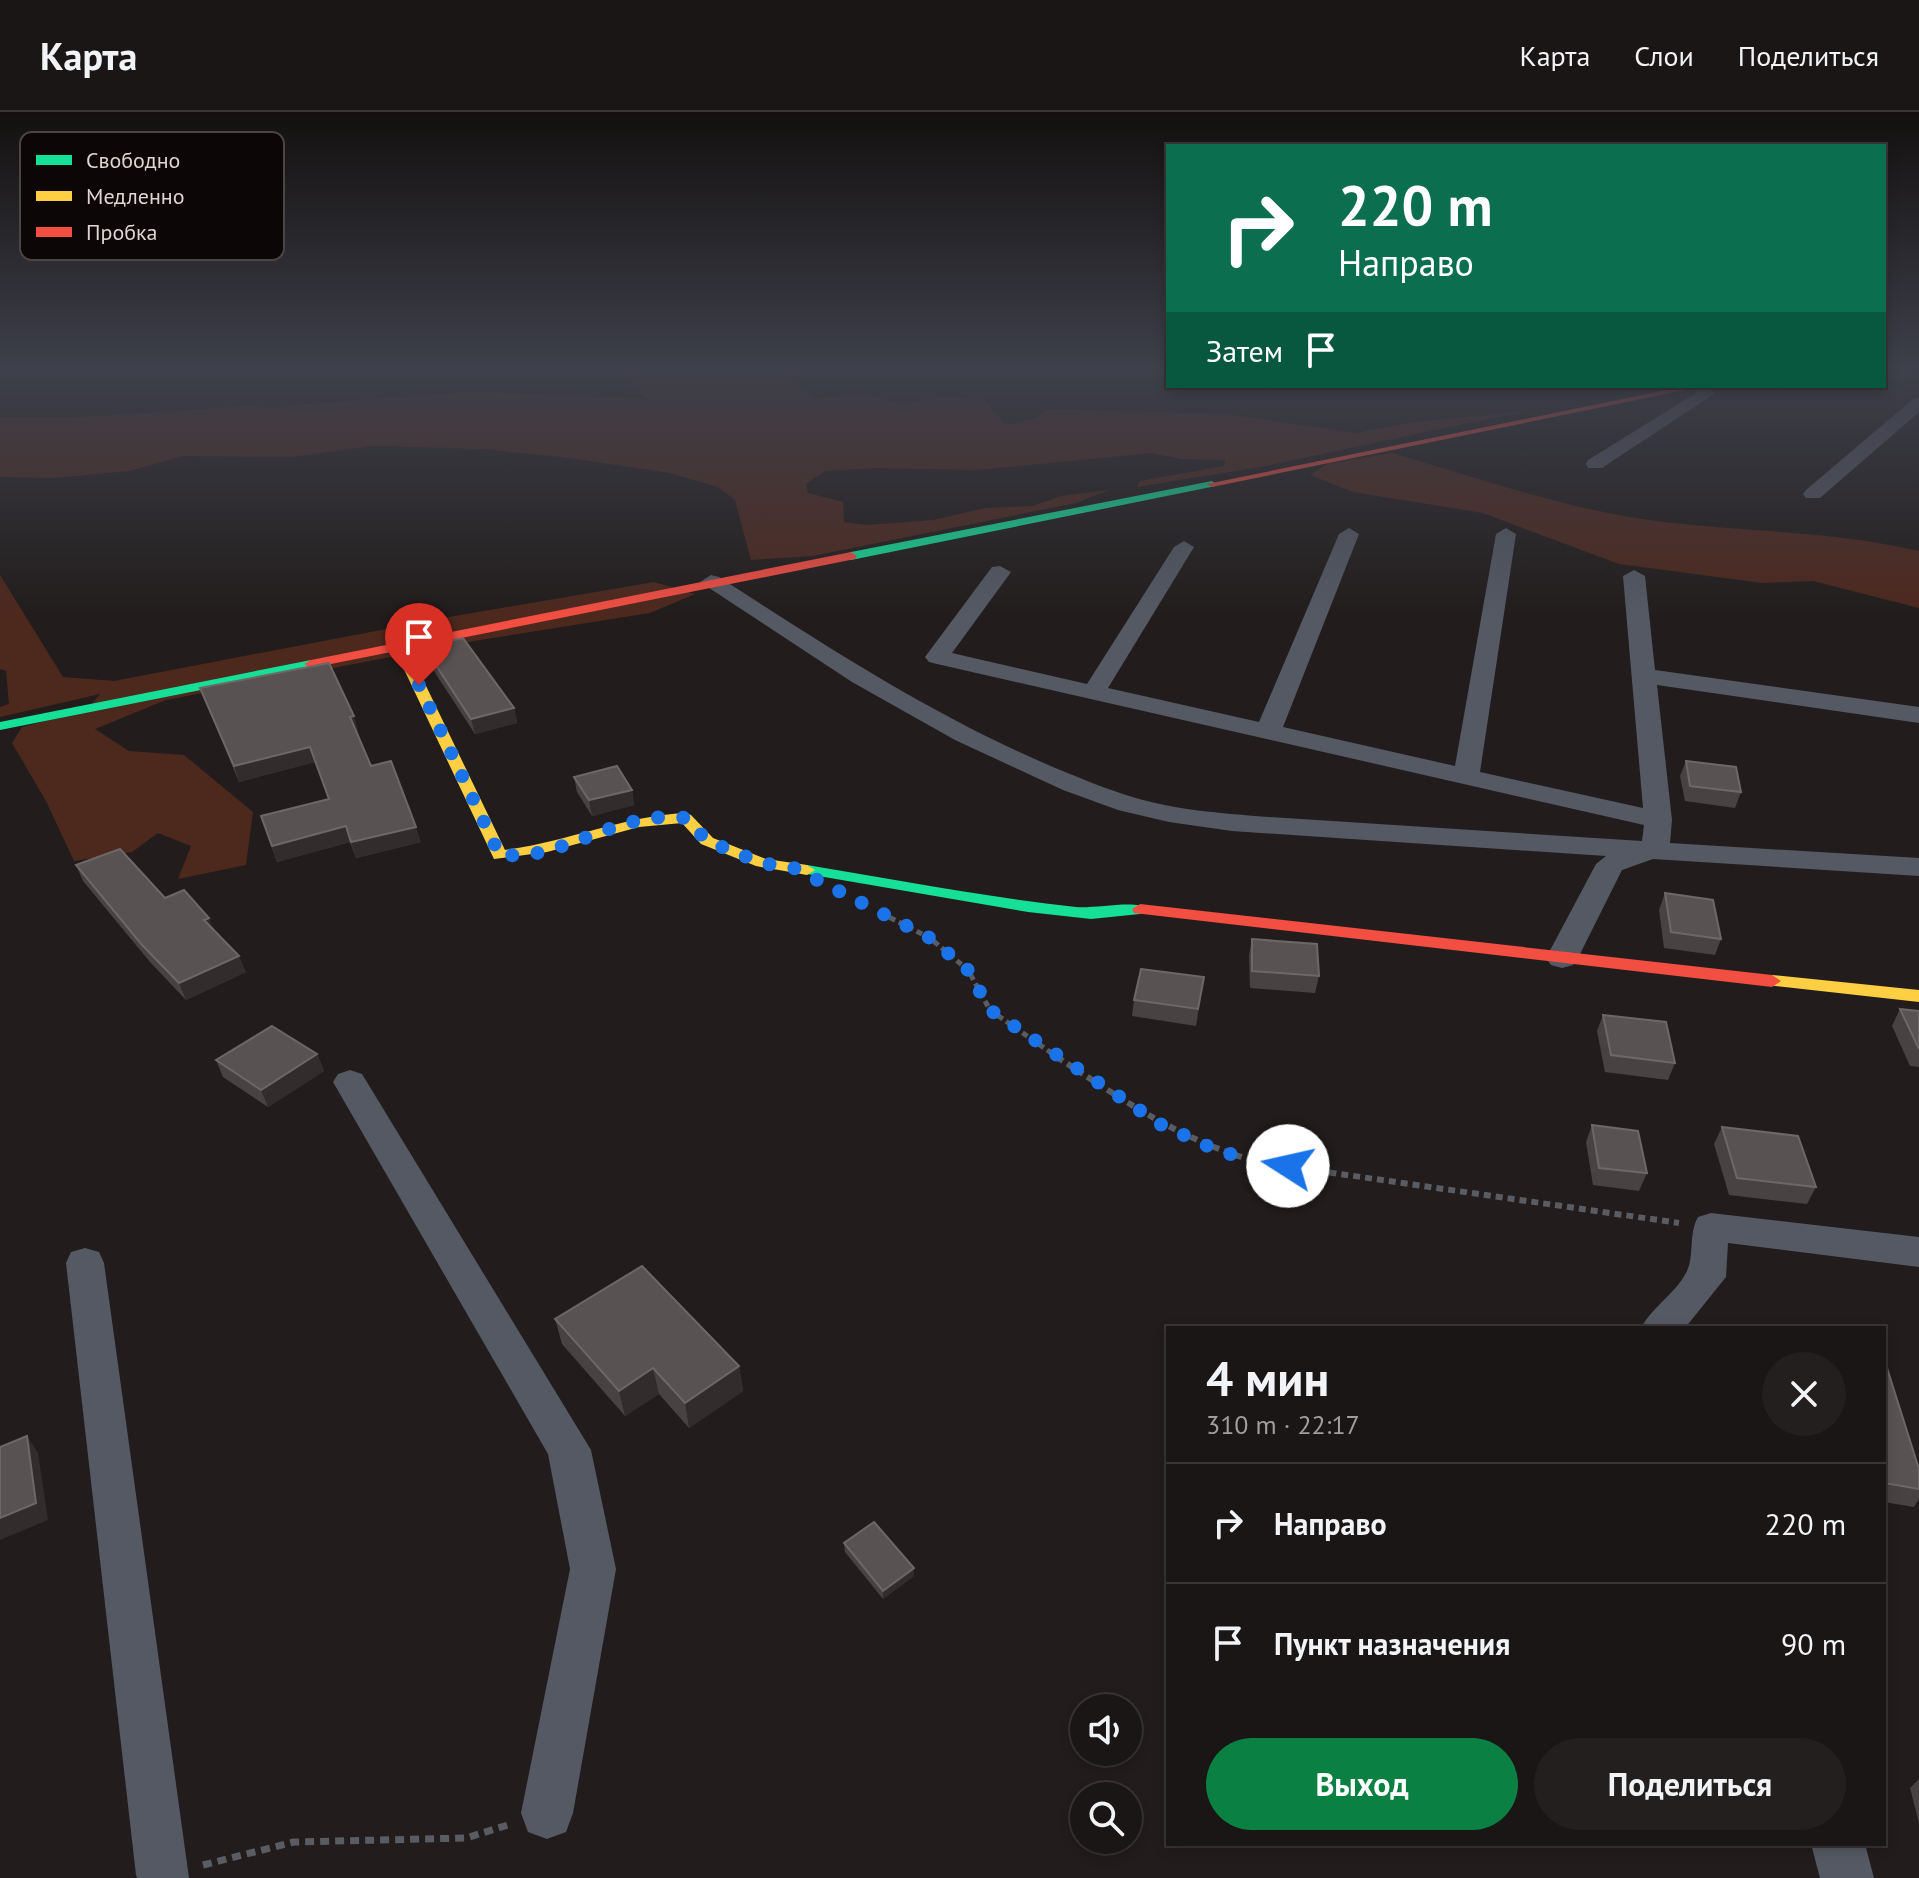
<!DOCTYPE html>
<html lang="ru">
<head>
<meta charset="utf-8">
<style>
  body { margin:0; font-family:"PT Sans",sans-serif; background:#231f1e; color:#f1f3f6; height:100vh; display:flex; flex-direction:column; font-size:30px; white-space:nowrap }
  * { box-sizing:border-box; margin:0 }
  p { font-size:26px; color:#9f9fa0 }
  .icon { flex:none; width:44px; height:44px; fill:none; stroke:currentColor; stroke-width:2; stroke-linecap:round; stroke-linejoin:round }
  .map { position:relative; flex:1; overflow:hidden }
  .panel { position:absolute; left:1166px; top:1214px; width:720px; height:520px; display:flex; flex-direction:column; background:#1a1615; border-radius:0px; box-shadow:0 4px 12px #0003,0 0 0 2px #383534 }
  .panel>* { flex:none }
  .guide { position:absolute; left:1166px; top:32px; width:720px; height:244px; border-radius:0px; box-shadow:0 4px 12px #0003,0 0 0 2px #383534; background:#0b6e4f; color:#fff; overflow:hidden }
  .fabs { position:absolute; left:1070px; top:1582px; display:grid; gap:16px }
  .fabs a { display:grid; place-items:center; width:72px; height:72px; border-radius:50%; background:#1a1615; box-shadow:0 4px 12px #0003,0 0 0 2px #383534; font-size:40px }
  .pin { position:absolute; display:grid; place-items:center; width:68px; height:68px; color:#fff; margin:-82px -34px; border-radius:50% 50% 50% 0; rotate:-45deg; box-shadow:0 0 8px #0007 }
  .pin .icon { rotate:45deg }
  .me { position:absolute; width:88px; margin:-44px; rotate:280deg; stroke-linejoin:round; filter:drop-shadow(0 0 6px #0008) }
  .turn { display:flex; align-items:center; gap:28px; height:168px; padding:0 40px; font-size:36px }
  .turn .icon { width:104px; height:104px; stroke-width:2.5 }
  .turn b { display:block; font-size:56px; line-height:68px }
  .then { display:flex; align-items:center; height:76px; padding:0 40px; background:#0003; gap:16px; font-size:30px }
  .round { display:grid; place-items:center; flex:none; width:84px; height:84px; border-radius:42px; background:#231f1e }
  .summary { display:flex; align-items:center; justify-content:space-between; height:136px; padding:0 40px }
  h1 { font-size:48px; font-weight:700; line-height:60px }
  .cta { display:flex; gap:16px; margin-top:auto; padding:16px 40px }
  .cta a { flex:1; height:92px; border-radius:48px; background:#0b8043; color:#fff; font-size:32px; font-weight:700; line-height:92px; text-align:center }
  .cta a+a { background:#231f1e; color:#f1f3f6 }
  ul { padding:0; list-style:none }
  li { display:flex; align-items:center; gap:24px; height:120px; padding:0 40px; border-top:2px solid #383534 }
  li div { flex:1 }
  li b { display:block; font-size:30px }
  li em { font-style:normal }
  header { display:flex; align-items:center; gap:48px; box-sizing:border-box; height:112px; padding:0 40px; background:#1a1615; border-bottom:2px solid #383534 }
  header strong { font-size:38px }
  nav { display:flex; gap:44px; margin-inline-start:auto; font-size:28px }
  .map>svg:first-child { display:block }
</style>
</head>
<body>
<header>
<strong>Карта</strong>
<nav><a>Карта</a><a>Слои</a><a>Поделиться</a></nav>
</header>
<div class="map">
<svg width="1919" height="1766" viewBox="0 0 1919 1766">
  <rect width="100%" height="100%" fill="#221d1c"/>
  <path fill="#4d281d" d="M608,258H778L796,269L798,277L815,287L868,283L901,292L946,285L984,288L1006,313L1034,307L1047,297L1227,302L1356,321L1415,310L1526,299L1260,355L1137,375L1140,369L1224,354L1225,348L1181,347L1152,341L976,358L875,356L825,359L806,372L808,381L843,390L844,410L866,413L933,408L985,396L1032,394L1061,384L1109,378L1076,391L813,444L751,448L735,388L718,375L670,361L562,345L481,337L374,334L291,345L183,344L129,359L54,366L0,365V306L81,305L251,294L274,297L296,293L472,280L645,287L634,270Z
    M1392,341C1482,367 1571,399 1664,410C1749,420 1835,419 1919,439V496L1813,469L1762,471L1619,452L1483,401L1353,380L1310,363L1327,352Z
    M0,463L63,565L114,569L449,505L654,470L695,482L650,501L474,529L166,588L95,617L129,639L184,643L253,700L246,753L178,767L191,734L158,721L132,740L74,749L46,689L12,631L22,615L86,599L100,582L0,605V595L9,592L6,559L0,557Z"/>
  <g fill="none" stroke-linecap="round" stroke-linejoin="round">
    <path stroke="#595c62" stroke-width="5" stroke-dasharray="6 4" stroke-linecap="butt" d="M881,801L930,826L968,858L990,898L1060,947"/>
    <path stroke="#595c62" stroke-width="6" stroke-dasharray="7 5" stroke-linecap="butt" d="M1057,945C1126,990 1177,1026 1257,1050L1679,1111"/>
    <path stroke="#595c62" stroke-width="7" stroke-dasharray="9 6" stroke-linecap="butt" d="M203,1753L294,1730L466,1726L508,1713"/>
    <path fill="#555963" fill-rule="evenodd" d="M1692,274H1708L1714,282L1602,356H1588L1586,352L1588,348L1696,281Z
      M1919,286V300L1820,386H1806L1803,382L1806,378L1913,287Z
      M1349,416L1359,422L1283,615L1455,654L1496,422L1506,416L1516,422L1480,660L1643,696L1623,464L1634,458L1645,464L1655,558L1919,595V611L1657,573L1672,708L1670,731L1919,746V764L1653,747L1622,758L1578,846L1573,853L1562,856L1551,853L1546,846L1596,752L1606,744L1232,719L1169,710L1118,698L1063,678L955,628L852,570L700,470L711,463L719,465C827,535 935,605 1053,655C1085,668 1117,682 1151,690C1184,698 1219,701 1254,704L1642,729L1644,713L937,552L929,550L925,545L992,455L1000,454L1011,460L952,541L1087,572L1174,435L1184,429L1194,435L1108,576L1259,610L1339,422Z
      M350,958L362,962L591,1338L616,1457L573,1701L566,1720L547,1727L528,1720L521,1701L570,1457L548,1342L333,970L338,962Z
      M1711,1101L1919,1125V1155L1728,1131L1726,1165L1685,1216H1641C1652,1195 1675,1182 1686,1161C1695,1145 1688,1122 1698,1105Z
      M85,1136L99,1140L104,1151L189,1766H137L136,1763L66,1151L71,1140Z
      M1811,1732H1865L1874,1766H1820Z"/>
    <path fill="#16e098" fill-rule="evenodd" d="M1212,369L1217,372L1216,374L851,448L845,444L851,440Z
      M311,548L316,549V555L0,618V610Z
      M807,753C897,768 986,785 1076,795C1094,797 1138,787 1148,797L1140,802L1091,807L1028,800L801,761L799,758Z"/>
    <path fill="#ffcf43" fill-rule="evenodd" d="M408,547L415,551L505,738C567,730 623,704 686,701L691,703L713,726L766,747L807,753L815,758L807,763L756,754L701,732L682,711L639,715L547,740L494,747L401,551Z
      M1772,863L1919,878V890L1766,873L1763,869L1766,865Z"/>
    <path fill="#f24e42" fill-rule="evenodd" d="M1686,274H1705L1212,375L1207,372Z
      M851,440L857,444L855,447L311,556L304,552L311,548Z
      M1140,792L1772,863L1781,869L1772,875L1134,801L1132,797Z"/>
  </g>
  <path fill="#484342" d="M424,535L514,596L517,611L475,622L428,550Z
    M200,576L358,619H356L371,654L421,730L356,746L350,730L277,750L261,704L328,687L315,650L239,670Z
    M1686,649L1741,680L1735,696L1685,689L1680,664Z
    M574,665L632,678L634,693L592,704L577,680Z
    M76,753L213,818L246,860L186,888L150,850L83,769Z
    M1665,781L1721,827L1715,843L1664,836L1659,798Z
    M1252,827L1319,864L1315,881L1250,876L1249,843Z
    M1204,865L1196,914L1132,904L1134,888Z
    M1900,897L1919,899V955L1910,954L1892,914Z
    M1603,903L1675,951L1668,968L1605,960L1597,919Z
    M317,942L324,959L268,995L223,965L216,948Z
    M1592,1013L1647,1061L1639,1079L1593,1073L1586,1030Z
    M1722,1015L1816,1075L1807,1092L1729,1083L1714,1032Z
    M555,1207L739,1254L743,1279L689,1316L659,1282L625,1304L562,1232Z
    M1884,1256L1919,1357V1387L1914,1395L1884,1390Z
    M844,1431L914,1456V1464L883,1487L845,1440Z
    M1919,1667V1711L1910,1676Z"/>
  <path fill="#322d2c" d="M514,596L517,611L475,622L471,607Z
    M354,604L358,619L355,620L350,605Z
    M310,635L315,650L239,670L234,654Z
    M632,678L634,693L592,704L589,688Z
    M346,714L350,730L277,750L272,734Z
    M416,715L421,730L356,746L351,730Z
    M209,806L215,822L204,808Z
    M239,844L246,860L186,888L179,871Z
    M317,942L324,959L268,995L261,978Z
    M739,1254L743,1279L689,1316L685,1291Z
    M653,1256L659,1282L625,1304L619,1279Z
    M27,1324L38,1341L48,1408L0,1428V1406Z
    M914,1456V1464L883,1487V1479Z"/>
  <path fill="#585352" stroke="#6d6766" stroke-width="2" d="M463,526L514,596L471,607L424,535Z
    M329,551L354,604L350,605L371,654L391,649L416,715L351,730L346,714L272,734L261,704L329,687L310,635L234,654L200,576Z
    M1686,649L1736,655L1741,680L1690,674Z
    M617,654L632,678L589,688L574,665Z
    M120,737L165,786L184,778L209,806L204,808L239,844L179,871L142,833L76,753Z
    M1665,781L1713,788L1721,827L1671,820Z
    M1252,827L1317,832L1319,864L1252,859Z
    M1141,857L1204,865L1198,897L1134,888Z
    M1900,897L1919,899V937Z
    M1603,903L1666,910L1675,951L1611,943Z
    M272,914L317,942L261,978L216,948Z
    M1592,1013L1638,1019L1647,1061L1599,1056Z
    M1722,1015L1798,1024L1816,1075L1737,1066Z
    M642,1154L739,1254L685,1291L653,1256L619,1279L555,1207Z
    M1884,1256H1887L1919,1357V1377L1884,1371Z
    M27,1324L36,1391L0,1406V1335Z
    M874,1410L914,1456L883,1479L844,1431Z"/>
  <linearGradient id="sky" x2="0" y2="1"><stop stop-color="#13100f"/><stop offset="0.51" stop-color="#3e404b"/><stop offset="1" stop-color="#3e404b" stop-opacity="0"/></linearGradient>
  <rect width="1919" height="505" fill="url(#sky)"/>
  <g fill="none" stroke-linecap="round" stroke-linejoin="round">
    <path stroke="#1a73e8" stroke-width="14" stroke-dasharray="0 25.2" d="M419,573L500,744C512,743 525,743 537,741C588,730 631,699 686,706L707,729L762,751L794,756L930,826L968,858L990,898L1160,1012L1214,1037L1257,1050L1288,1054"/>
  </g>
  <rect x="20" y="20" width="264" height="128" rx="12" fill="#0c0706" stroke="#4b4544" stroke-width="2"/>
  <rect x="36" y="43" width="36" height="10" fill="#16e098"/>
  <rect x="36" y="79" width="36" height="10" fill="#ffcf43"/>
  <rect x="36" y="115" width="36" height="10" fill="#f24e42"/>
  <g font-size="22" fill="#ddd6d3">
    <text x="86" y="56">Свободно</text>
    <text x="86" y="92">Медленно</text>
    <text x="86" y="128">Пробка</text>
  </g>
</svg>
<div class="fabs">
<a><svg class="icon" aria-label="sound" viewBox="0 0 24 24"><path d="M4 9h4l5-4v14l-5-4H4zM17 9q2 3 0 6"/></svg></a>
<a><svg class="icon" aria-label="search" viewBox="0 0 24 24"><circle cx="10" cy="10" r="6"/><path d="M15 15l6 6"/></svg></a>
</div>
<div class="pin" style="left:419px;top:573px;background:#d93025"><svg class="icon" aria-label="arrive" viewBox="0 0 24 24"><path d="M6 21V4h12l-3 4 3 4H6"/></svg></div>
<svg class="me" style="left:1288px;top:1054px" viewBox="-20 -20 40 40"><circle r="19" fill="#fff"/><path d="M0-13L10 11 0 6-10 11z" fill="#1a73e8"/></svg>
<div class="guide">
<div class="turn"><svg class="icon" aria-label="right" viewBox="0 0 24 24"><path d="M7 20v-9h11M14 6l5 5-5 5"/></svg><div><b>220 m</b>Направо</div></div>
<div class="then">Затем<svg class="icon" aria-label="arrive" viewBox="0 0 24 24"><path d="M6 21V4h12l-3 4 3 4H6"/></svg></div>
</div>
<section class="panel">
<div class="summary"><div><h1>4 мин</h1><p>310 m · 22:17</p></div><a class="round"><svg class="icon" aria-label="close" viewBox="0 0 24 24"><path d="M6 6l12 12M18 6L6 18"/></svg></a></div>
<ul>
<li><svg class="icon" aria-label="right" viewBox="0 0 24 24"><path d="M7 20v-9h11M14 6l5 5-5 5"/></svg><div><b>Направо</b></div><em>220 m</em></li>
<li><svg class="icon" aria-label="arrive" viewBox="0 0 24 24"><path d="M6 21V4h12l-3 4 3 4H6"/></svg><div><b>Пункт назначения</b></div><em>90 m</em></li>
</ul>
<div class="cta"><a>Выход</a><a>Поделиться</a></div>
</section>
</div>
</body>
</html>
